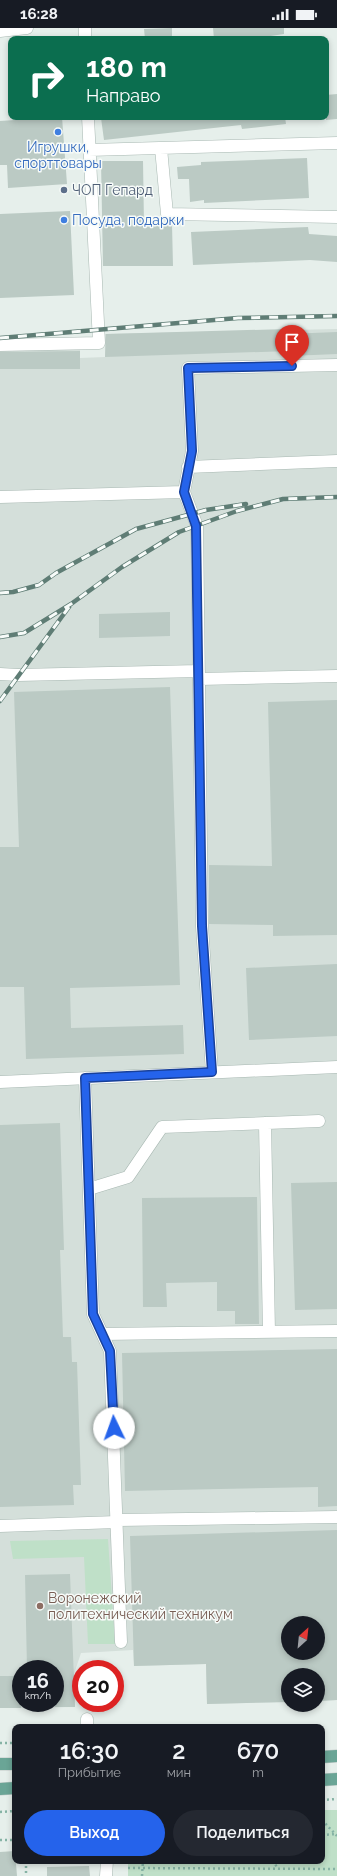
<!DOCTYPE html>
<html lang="ru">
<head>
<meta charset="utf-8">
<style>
  body { margin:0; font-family:Raleway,sans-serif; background:#242831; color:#f1f3f6; height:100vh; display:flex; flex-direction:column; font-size:15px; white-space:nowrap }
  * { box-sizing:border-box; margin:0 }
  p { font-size:13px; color:#9ea1a6 }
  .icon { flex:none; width:22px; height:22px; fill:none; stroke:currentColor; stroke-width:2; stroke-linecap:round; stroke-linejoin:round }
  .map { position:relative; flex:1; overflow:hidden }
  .side { position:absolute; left:12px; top:1696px; width:313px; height:140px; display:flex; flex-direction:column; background:#171b24; border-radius:8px; box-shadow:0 2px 6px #0003 }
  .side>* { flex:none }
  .guide { position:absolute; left:8px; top:8px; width:321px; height:84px; border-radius:8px; box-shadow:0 2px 6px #0003; background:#0b6e4f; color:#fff; overflow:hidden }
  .needle { width:26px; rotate:27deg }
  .fabs { position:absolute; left:281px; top:1588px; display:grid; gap:8px }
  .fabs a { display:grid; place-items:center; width:44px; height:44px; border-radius:50%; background:#171b24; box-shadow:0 2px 6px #0003; font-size:20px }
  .speed { position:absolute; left:12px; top:1632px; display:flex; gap:8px; font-size:20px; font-weight:700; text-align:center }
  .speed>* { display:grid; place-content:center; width:52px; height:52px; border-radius:50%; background:#171b24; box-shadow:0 2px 6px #0003; line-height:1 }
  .speed small { font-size:10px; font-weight:400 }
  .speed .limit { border:6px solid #d22; background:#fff; color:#111 }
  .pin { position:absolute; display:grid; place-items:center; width:34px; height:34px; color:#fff; margin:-41px -17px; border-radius:50% 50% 50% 0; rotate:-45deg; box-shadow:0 0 4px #0007 }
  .pin .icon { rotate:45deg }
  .me { position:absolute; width:44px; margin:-22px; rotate:357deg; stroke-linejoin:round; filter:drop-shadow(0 0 3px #0008) }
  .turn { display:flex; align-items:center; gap:14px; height:84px; padding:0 12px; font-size:18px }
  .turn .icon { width:52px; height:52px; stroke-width:2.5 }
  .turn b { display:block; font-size:28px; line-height:34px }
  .eta { display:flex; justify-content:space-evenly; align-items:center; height:68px; text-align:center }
  .eta b { font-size:24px; font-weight:600; line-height:28px }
  .cta { display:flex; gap:8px; margin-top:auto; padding:8px 12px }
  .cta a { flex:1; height:46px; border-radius:24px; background:#2563eb; color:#fff; font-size:16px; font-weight:600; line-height:46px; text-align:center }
  .cta a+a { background:#242831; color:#f1f3f6 }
  .status { display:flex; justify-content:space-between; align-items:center; height:28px; padding:0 20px; background:#171b24; direction:ltr }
  .status svg { height:11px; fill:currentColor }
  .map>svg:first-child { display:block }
</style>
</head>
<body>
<div class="status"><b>16:28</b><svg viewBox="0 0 49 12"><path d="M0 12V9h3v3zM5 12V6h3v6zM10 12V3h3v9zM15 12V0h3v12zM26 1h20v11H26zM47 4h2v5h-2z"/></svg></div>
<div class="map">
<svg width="337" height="1848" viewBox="0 0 337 1848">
  <rect width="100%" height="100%" fill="#e6efeb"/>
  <path fill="#d4dfda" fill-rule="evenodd" d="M337,301V1672L318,1673V1647H288V1674L207,1676L206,1636L134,1638L133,1622L81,1625L74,1646L75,1679L0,1680V321H80V330L105,329V306ZM288,1595H318V1625H288ZM21,1641H55V1675H21Z"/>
  <path fill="#bfe0c8" d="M108,1511L115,1616H88L84,1529L13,1531L10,1513Z
    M322,1782H337V1848H128V1833H322Z"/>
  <path fill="#bbcac4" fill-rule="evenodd" d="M172,0V11H145L144,1Z
    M213,0H284V6L250,11H214Z
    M337,66V91L326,92V67Z
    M62,89L67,156L8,160L7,137H0V93Z
    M109,89H285L286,96L242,101L241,97L104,112L101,90Z
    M307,130L309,170L204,175V172L190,174L189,151H178L177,139L201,137V134Z
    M101,133H143L144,197L172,196L173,238H103Z
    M70,183L74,267L0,270V186Z
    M308,199L309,206L337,208V234L310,232L193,237L191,204Z
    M287,301V306L337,304V326L290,328V323L105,329L106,306Z
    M80,323V341H0V324Z
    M170,584V608L99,610V586Z
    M170,659L180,957L70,960L71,1000L183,997L184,1026L26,1031L24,959H0V819H19L14,664Z
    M337,672V907L273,908V897L209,896V837L272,838L268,674Z
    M337,936V1008L249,1012L246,940Z
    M60,1095L64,1222H60L63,1309H71L72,1334H77L81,1457H73L74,1477L0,1479V1097Z
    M337,1154V1281L295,1282L291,1155Z
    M257,1169L259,1296H235V1283H217V1254L166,1255L167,1279H143L142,1170Z
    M337,1321V1478L318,1479V1459L125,1463L122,1325Z
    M337,1502V1672L318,1673V1647H288V1674L207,1676L206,1636L134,1638L130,1508ZM288,1595H318V1625H288Z
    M70,1546L75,1679H55V1641H27L25,1547Z
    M0,1648H21V1680H0Z
    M15,1823L17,1848H0V1824Z
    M89,1838L90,1848H47V1839Z"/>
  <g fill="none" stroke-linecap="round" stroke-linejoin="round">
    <defs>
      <path id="minor" d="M85,0V11
        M0,3L27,0
        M161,120L167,186L337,189
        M89,122L337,115
        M0,317L99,315L88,89
        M188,439L337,433
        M0,469L184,464
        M0,646L18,647L199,643
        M199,651L337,648
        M212,1044L202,898L197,498L184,464L192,423L188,340L337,337
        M85,1050L93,1286L110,1323L121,1614
        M0,1054L337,1039
        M265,1095L269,1304
        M89,1161L128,1149L162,1099L319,1093
        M102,1306L337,1303
        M118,1492L337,1489
        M0,1498L117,1494
        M87,1699V1691
        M106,1848L107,1833"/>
      <path id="major" d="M322,1729L337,1728
        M0,1736H15
        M322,1752L337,1751
        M0,1761L15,1760"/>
    </defs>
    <use href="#minor" stroke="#a8b8b2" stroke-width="13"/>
    <use href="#major" stroke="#c2cac8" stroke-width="13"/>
    <path stroke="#86b3a5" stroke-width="2.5" stroke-dasharray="2 3" stroke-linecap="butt" d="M0,1715H15
      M322,1772L337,1771
      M0,1784L15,1783
      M322,1792L337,1808
      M322,1807L337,1806
      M0,1812H15
      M26,1833V1848
      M272,1833L279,1841
      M128,1840L337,1841
      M142,1848L143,1833"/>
    <use href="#minor" stroke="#fff" stroke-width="12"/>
    <use href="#major" stroke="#6aa596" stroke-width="12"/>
    <defs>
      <path id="rail" d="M0,310L238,290L337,288
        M0,565L13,564L39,557L56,545L136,501L206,482L246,476
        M0,609L24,605L71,576L122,539L179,504L237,483L283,471L337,469
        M0,673L69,579"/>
    </defs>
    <use href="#rail" stroke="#5f7d75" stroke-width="4.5"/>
    <use href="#rail" stroke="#f7fbf9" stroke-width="3" stroke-dasharray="9" stroke-linecap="butt"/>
  </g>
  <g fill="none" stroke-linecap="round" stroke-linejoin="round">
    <defs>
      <path id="route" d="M114,1400L110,1323L93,1286L85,1050L212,1044L202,898L196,498L184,464L192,423L188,340L292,338"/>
    </defs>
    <use href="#route" stroke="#184099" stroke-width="10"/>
    <use href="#route" stroke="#2563eb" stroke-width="7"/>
  </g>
  <g fill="#3f7fe0" stroke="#f7fbf9" stroke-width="1.5">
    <circle cx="58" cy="104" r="4"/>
    <circle cx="64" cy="192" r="4"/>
  </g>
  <circle fill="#5c6f8a" stroke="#f7fbf9" stroke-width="1.5" cx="64" cy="162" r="4"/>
  <circle fill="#8d6e63" stroke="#f7fbf9" stroke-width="1.5" cx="40" cy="1578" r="4"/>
  <g text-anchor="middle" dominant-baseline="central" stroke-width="3" stroke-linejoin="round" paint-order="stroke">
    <g font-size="14" fill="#366cbe" stroke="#f7fbf9">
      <text x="58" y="119">Игрушки,<tspan x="58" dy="16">спорттовары</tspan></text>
      <text x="72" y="192" text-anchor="start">Посуда, подарки</text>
    </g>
    <g font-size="14" fill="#4e5e75" stroke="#f7fbf9" text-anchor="start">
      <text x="72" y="162">ЧОП Гепард</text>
    </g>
    <g font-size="14" fill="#785e54" stroke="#f7fbf9" text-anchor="start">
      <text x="48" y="1570">Воронежский<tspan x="48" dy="16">политехнический техникум</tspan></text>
    </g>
  </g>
</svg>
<div class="fabs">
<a><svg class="needle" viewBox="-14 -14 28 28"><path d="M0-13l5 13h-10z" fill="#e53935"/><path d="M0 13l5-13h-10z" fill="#9ea1a6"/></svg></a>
<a><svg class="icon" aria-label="layers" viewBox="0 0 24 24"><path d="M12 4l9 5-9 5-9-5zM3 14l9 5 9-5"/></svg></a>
</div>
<div class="speed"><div>16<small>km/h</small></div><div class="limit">20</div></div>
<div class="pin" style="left:292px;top:338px;background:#d93025"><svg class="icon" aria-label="arrive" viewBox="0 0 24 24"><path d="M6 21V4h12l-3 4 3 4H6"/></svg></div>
<svg class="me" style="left:114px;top:1400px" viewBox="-20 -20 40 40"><circle r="19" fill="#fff"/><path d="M0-13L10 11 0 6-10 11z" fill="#2563eb"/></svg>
<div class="guide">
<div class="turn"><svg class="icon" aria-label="right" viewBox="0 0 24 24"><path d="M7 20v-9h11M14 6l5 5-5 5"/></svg><div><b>180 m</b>Направо</div></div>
</div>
<section class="side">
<div class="eta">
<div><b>16:30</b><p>Прибытие</p></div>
<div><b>2</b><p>мин</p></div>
<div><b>670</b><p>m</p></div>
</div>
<div class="cta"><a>Выход</a><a>Поделиться</a></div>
</section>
</div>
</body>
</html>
